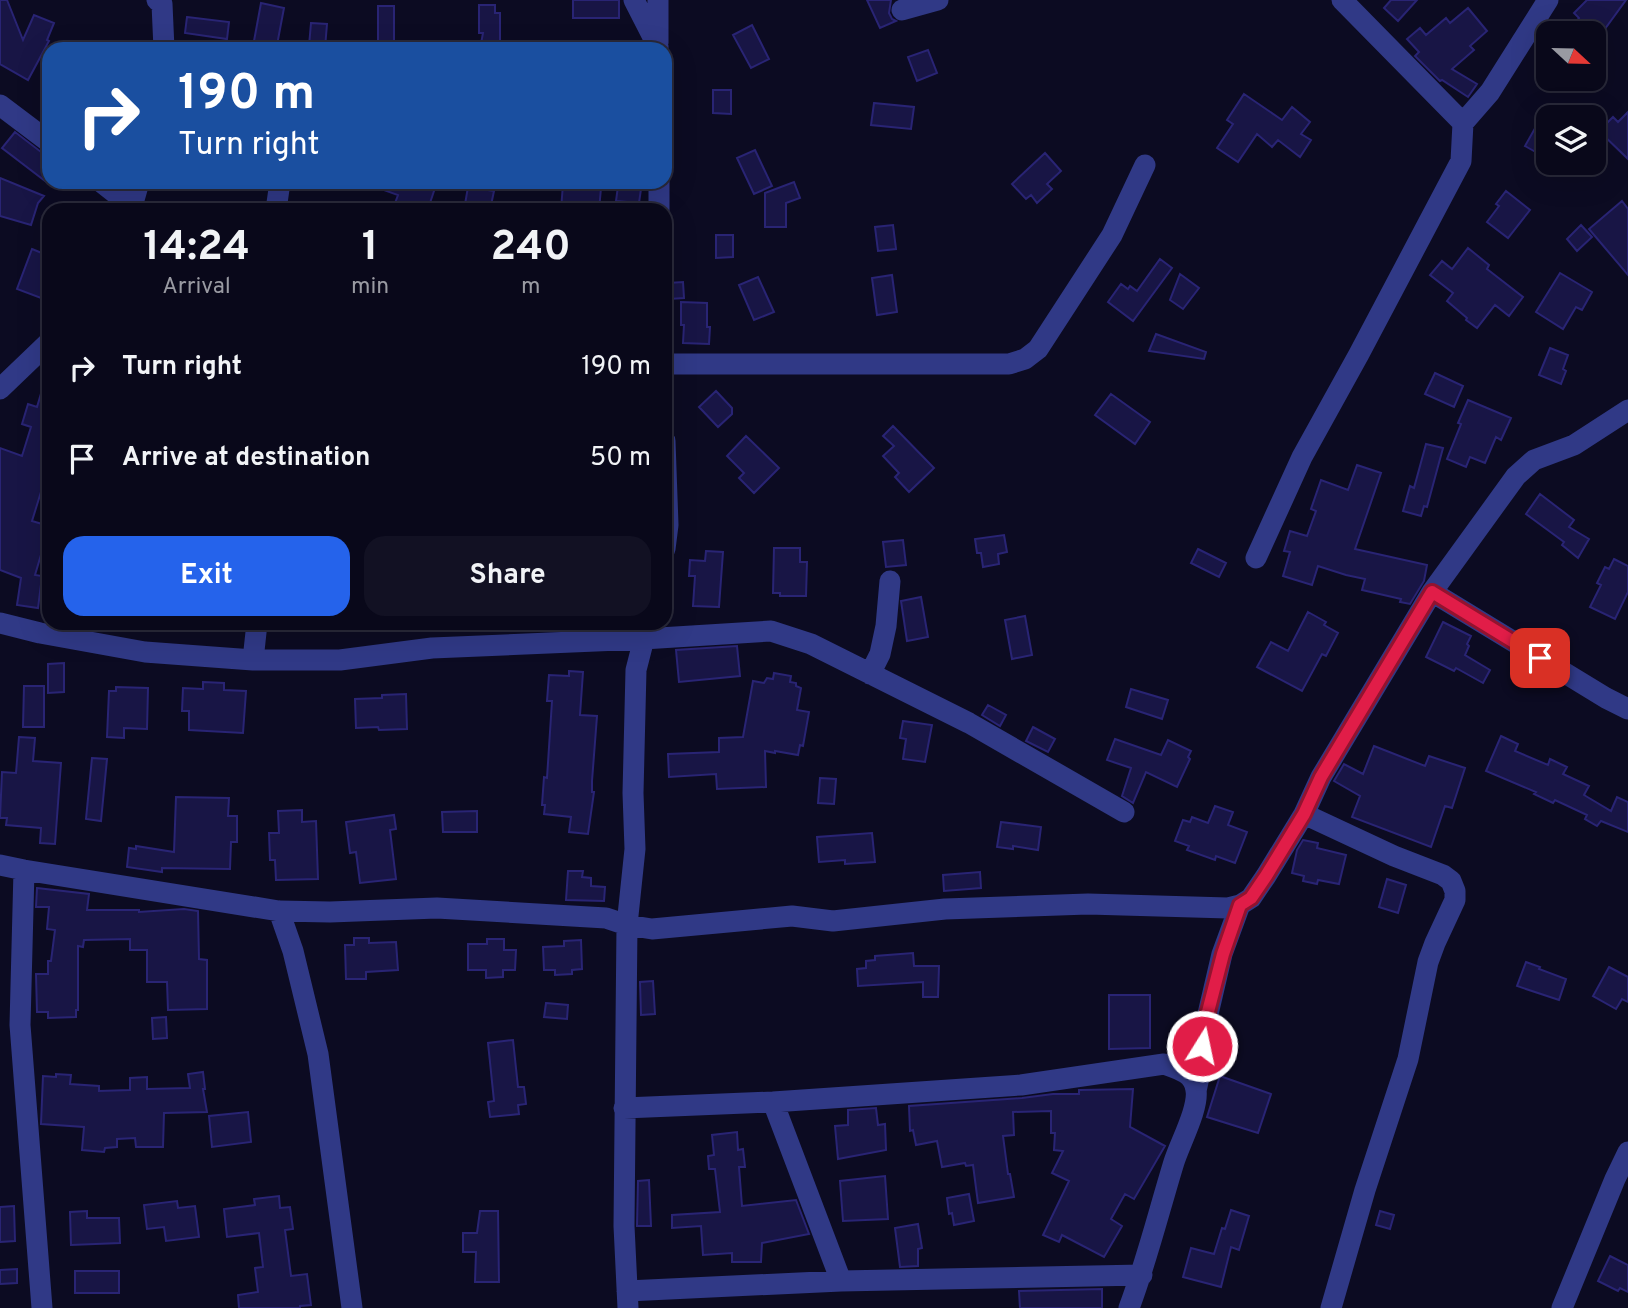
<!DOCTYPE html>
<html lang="en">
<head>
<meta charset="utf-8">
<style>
  body { margin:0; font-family:Overpass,sans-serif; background:#121123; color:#f1f3f6; height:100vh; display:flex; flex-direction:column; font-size:26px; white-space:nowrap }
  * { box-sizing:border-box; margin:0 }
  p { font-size:23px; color:#999aa2 }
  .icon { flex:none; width:38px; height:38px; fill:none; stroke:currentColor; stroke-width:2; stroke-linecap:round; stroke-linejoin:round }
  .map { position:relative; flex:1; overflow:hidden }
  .sheet { position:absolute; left:42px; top:203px; width:630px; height:427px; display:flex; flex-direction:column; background:#09081a; border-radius:21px; box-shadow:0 7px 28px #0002,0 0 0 2px #292939 }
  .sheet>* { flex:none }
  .hud { position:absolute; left:42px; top:42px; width:630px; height:147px; border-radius:21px; box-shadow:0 7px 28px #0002,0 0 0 2px #292939; background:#1a4fa0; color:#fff; overflow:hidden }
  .needle { width:46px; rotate:112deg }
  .buttons { position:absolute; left:1536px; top:21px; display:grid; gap:14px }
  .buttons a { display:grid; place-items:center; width:70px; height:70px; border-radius:14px; background:#09081a; box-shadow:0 7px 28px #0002,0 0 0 2px #292939; font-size:35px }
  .pin { position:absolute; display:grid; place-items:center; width:60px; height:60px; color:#fff; margin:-30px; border-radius:14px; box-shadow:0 4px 10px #0006 }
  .me { position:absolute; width:77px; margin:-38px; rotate:10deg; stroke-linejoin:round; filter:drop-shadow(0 0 5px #0008) }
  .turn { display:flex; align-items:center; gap:24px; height:147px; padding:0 21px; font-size:32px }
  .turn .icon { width:91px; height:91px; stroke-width:2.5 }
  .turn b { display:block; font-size:49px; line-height:60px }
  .eta { display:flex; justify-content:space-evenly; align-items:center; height:119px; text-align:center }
  .eta b { font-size:42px; font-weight:700; line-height:49px }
  .primary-button { display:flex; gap:14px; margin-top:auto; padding:14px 21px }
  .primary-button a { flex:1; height:80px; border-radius:21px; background:#2563eb; color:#fff; font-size:28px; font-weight:700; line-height:80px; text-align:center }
  .primary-button a+a { background:#121123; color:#f1f3f6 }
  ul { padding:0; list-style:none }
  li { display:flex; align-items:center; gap:21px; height:91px; padding:0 21px }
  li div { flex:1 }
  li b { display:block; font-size:26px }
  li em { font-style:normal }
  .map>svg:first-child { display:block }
</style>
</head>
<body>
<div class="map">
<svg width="1628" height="1308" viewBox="0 0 1628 1308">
  <rect width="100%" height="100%" fill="#0c0b22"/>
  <path fill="#181545" stroke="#292474" stroke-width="2" d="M0,0H7L23,40L34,15L54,23L47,40L49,41L28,80L0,64Z
    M573,0H619V18H573Z
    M867,0H891L889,13L892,19L896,21L880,28Z
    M1391,0H1417L1398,21L1384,8Z
    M1587,0H1626L1602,33H1567L1579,18L1574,13Z
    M261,3L284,8L277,45L254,41Z
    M479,5H495V13H500V49H480L483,33H479Z
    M378,6H394V49H378Z
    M1468,8L1487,31L1470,46L1474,50L1452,69L1477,84L1468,97L1442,80L1440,81L1415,56L1419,52L1407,39L1420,28L1426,35L1446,18L1450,23Z
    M187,17L229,22L227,39L185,33Z
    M311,23L327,24L325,48L309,46Z
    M752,25L769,59L751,68L733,35Z
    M928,50L937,73L917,81L908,57Z
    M713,90H731V114L713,113Z
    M1244,94L1282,120L1292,107L1310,122L1301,134L1311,140L1300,157L1278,140L1272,147L1257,134L1238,162L1217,148L1233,124L1227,120Z
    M874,103L914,107L911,129L871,125Z
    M1628,112V159L1599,131L1613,117L1618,122Z
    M1538,123L1549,129V141L1541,155L1525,146Z
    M15,132L41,152L49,156V184L2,148Z
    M755,150L772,186L754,194L737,158Z
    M1045,153L1061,171L1047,184L1052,189L1037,203L1031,195L1026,199L1012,184Z
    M0,178L44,196L38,203L31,225L0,216Z
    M368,182H437L429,206L422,203L420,210H405L394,206L398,195L367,184Z
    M794,182L800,198L786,203V227H765V193Z
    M563,184L601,188L599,210H561Z
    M618,186L641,189L639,203L616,201Z
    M468,187L494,191L490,210H464Z
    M1506,191L1530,210L1508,238L1487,222L1499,206L1496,204Z
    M1622,201L1628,209V275L1589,229Z
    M893,225L896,249L878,251L875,227Z
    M1581,225L1592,237L1577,251L1567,239Z
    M716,235H733V257L716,258Z
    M1468,248L1489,265L1487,269L1523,297L1509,316L1495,305L1477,328L1466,320L1467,318L1447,301L1453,293L1430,275L1442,261L1452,269Z
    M32,249L49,256V278L41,298L17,289Z
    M1160,259L1172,268L1133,321L1108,302L1121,284L1128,289L1130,286L1137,291Z
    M1560,273L1592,292L1582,310L1576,307L1563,329L1536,312Z
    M1180,274L1199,288L1183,309L1170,300Z
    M892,275L897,312L877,315L872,278Z
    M758,277L774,312L754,320L739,285Z
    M683,282L684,298L669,299L668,283Z
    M681,302L707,303V327H710L709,344L683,343L684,325H681Z
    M1156,334L1206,352L1204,359L1149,351Z
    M1550,348L1568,355L1563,369L1566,371L1561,384L1539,375Z
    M1435,373L1463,386L1454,407L1425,394Z
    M45,380H49V466L32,521L49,526V528L35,575L42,576L38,608L17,605L21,578L0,570V448L22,456L31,427L22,424L28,404L37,407Z
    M716,391L732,408V414L718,427L699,407Z
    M1111,394L1150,422L1135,444L1095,415Z
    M1468,400L1511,418L1501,440L1496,437L1485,463L1470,457L1466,467L1447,459L1461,424L1458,423Z
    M893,426L934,468L909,492L895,477L899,473L883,456L894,446L883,436Z
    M746,436L779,468L754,493L739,478L744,473L727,456Z
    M1426,444L1443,448L1427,507L1424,506L1421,516L1403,511L1410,486L1414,488Z
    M1357,465L1381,473L1355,549L1427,565L1424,581L1410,604L1400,602L1401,599L1362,590L1365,579L1346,575L1318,566L1312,585L1283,576L1290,552L1284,551L1290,531L1307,536L1316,511L1311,509L1321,480L1348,490Z
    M1540,494L1574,520L1569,527L1589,539L1578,558L1562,545L1564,542L1526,514Z
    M1004,535L1007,552L998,554L999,564L983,567L981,553H977L975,539Z
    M903,540L906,565L886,567L883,542Z
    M774,548H800V562H807L806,596H780V593H773Z
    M1198,549L1226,563L1219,577L1191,563Z
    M706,551L723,552L719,607L693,606L695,576H689L690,560L705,561Z
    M1614,559L1628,566V592L1615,619L1590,607L1601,585L1597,583L1605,567L1609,569Z
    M921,597L928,637L907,641L901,601Z
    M1308,612L1326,622L1324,625L1338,633L1326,656L1322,654L1302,691L1257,667L1271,642L1288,651Z
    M1025,616L1032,655L1012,659L1005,620Z
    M1443,622L1471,636L1467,644L1469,646L1465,655L1490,670L1483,683L1456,668L1454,671L1426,657Z
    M737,646L740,676L679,682L676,650Z
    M64,663V692L48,693V664Z
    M569,671L583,672L580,715L597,716L592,781V792H594L588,834L569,832L571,817L544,814L545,805H542L544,777L547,778L552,701H547L549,675L569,676Z
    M774,673L791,676L790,682L796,683V686L801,688L797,710L809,712L803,746L800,745L798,755L775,751V753L765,751L766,787L717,789L716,774L669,777L668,754L719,752V738L743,737L753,681L764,683L767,678L773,679Z
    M203,682L224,683V690L246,691L243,733L189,730V711H182L183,688L203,689Z
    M24,686H44V727H23Z
    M116,687L148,688L147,729L124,728V738L107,737L109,691H116Z
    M1131,689L1168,700L1162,719L1126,707Z
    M406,694L407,729L379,730L378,727L356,728L355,699L382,698V695Z
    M988,705L1006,715L1000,726L982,715Z
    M903,721L932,725L925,762L903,759L906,739L900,738Z
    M1033,727L1055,739L1048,752L1026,741Z
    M1501,736L1518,744L1515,751L1548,765L1550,759L1567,767L1563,774L1589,786L1584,795L1611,811L1617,797L1628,802V832L1601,821L1597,826L1585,819L1587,815L1555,800L1553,803L1534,794L1536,792L1486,771Z
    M19,737L35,738L33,761L61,763L55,844L40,843L41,828L6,825L7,818H0L2,772L16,773Z
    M1115,739L1161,755L1168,740L1191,751L1188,757L1190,759L1177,787L1146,772L1133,803L1122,796L1131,768L1107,760Z
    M1374,746L1425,766L1429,756L1465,768L1452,808L1445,806L1431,847L1352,817L1360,796L1334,781L1344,764L1363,774Z
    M92,758L107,759L101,821L86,819Z
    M820,778L836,779L834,804L818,803Z
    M176,797L229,798L228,816H237V842H231L230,869L162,868V872L127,867L129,848L136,849V846L174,852Z
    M1215,806L1233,812L1228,825L1247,832L1235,863L1216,856L1215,860L1187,850L1189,846L1175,841L1183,820L1190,822L1192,817L1208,823Z
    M302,810V822L316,821L318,879L276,880L275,860H270L269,833H279L278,811Z
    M477,811V832H443L442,812Z
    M394,815L396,829L390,830L396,879L360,883L356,852L350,853L346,822Z
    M1001,822L1041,827L1038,850L1013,846V849L997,847Z
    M872,833L875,862L845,864V860L819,862L817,837Z
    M1303,840L1318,843L1317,848L1346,855L1339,884L1318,880L1317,884L1303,881L1304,876L1292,873L1297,850Z
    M568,871H583L582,877L591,878V886L605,887L604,901L566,900Z
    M980,872L981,888L944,891L943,875Z
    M1387,879L1406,885L1398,913L1379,907Z
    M37,888L89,894L87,910H139V912L184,909L198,911L199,959L207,960V1009L168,1010L167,982H147V950H130V939L84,940L83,947L78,946V1010H76V1017L48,1018V1012H37L36,974H48V961H51L55,930L47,929L49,907H36Z
    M354,938H369V943L396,942L398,970L366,972V979H346L345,945H354Z
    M487,939H504V950H516L515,970H503V977L486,978V970H468V944H487Z
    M581,940L582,969L572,970V974L555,975V970H544L543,947L564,946V941Z
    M913,953L914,966H939L938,997H923V982L858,986L857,969L866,968V961L875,960V956Z
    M1526,962L1540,967L1539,969L1566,979L1559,1000L1517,986Z
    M1609,967L1628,977V1002L1622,999L1616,1009L1593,996Z
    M653,981L655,1014L641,1015L640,982Z
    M1109,995H1150V1048L1109,1049Z
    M546,1003L568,1005L567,1019L544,1017Z
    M166,1017L167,1038L153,1039L152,1018Z
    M513,1040L518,1087H524L526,1104L518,1105L519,1114L490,1117L488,1102L494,1101L488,1043Z
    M203,1072L205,1089H203L207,1112L164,1113L163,1147H136L135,1138L117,1139V1147L105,1148L104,1152L82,1150L84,1127L41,1124L43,1076L56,1077V1074L71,1075L70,1084L99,1086V1091L130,1090V1078L147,1077V1089L190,1088L188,1074Z
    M1220,1076L1271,1094L1258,1133L1207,1117Z
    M1133,1089L1130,1127L1165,1146L1134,1199L1125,1194L1111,1219L1122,1226L1104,1257L1062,1235L1059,1242L1043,1235L1069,1181L1052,1173L1063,1151L1054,1150L1055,1133H1051V1111L1013,1112L1014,1135L1003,1136L1008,1174H1010L1014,1197L978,1203L973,1165L966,1166L965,1163L942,1167L937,1141L916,1145L913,1130L910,1131L909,1106L1022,1098L1053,1094H1079V1090H1080Z
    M876,1108L878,1125L885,1124L886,1150L838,1159L835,1126L848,1125V1110Z
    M248,1112L251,1142L212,1147L209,1116Z
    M737,1132L738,1150L743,1149L745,1167H739L742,1206L796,1200L809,1234L762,1243L761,1262H732V1253L703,1255L701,1226L672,1228V1215L720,1212L715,1169H709L708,1156L714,1155L712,1135Z
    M885,1176L888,1219L843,1221L840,1181Z
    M649,1180L651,1226H637L638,1181Z
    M969,1194L974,1221L954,1225L952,1213L949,1214L947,1198Z
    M279,1196L280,1208L290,1207L293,1229L285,1230L291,1276L307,1274L311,1305L300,1306V1308H239L238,1295L258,1292L255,1268L263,1267L259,1233L227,1237L224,1209L255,1205L254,1199Z
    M177,1201L178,1208L195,1206L199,1237L166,1241L164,1227L147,1229L144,1205Z
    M14,1206L15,1241L0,1242V1207Z
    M1231,1210L1249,1216L1239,1250L1231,1247L1221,1287L1183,1277L1191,1248L1214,1254L1222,1228L1225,1229Z
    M87,1211V1218H119L120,1243L71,1245L70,1212Z
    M480,1211H498L499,1282H475L476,1252H463V1233H477Z
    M1380,1211L1394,1215L1390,1229L1376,1225Z
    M918,1224L922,1248L918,1249V1266L900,1267L895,1228Z
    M1610,1256L1628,1265V1292L1620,1288L1618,1291L1598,1281Z
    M17,1269V1283L0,1284V1270Z
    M75,1271H119V1293H75Z
    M1102,1289V1308H1020L1019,1291Z"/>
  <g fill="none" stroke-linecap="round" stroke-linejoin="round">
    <path stroke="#303986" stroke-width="21" d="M157,0L162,4L164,49
      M634,0L658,47
      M658,0V43
      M1342,0L1463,123
      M902,10L938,0
      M0,105L49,142
      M101,182L115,193L133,205
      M659,182V210
      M131,210L139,182
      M276,210L280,182
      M665,364H1009L1025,359L1038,349L1112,235L1145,165
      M0,389L49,342
      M665,441L668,525L665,549
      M1256,558L1302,457L1359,354L1461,161L1463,123L1490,92L1548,0
      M1432,592L1606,698L1628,709
      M0,623L40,633L145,652L253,660H340L432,648L643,639L771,631L811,644L969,723L1124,812
      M253,660L257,623
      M870,674L880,654L886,626L890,581
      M1304,814L1394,856L1443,875L1451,881L1455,891V900L1435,943L1428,962L1408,1059L1365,1190L1331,1308
      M0,865L24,870L279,911L330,912L437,908L606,918L627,925L652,929L792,916L833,921L945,909L1088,904L1228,908L1240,905L1251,898L1266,876L1304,814L1321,777L1432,592L1516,476L1534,460L1574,445L1628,410
      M24,870L20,1025L42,1308
      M279,911L293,951L318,1054L352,1308
      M1196,1091L1203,1059L1204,1031L1222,954L1240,905
      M773,1102L841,1281
      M624,1108L773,1102L1021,1085L1164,1064C1178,1069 1194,1073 1196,1090C1199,1108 1180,1143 1174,1162C1159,1211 1147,1260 1129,1308
      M627,1291L841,1281L1142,1275
      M628,1308L624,1226L627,925L635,849L633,793L636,670L648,623
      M1562,1308L1615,1179L1628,1152"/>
  </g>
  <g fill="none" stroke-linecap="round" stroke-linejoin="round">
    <defs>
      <path id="route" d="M1202,1046L1203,1031L1223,954L1240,905L1251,898L1266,876L1304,814L1321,777L1432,592L1540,658"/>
    </defs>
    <use href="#route" stroke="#92132f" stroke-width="18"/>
    <use href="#route" stroke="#e11d48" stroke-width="12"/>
  </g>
</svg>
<div class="buttons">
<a><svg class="needle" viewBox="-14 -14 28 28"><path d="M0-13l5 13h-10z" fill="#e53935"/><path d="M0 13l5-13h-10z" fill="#999aa2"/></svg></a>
<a><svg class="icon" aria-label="layers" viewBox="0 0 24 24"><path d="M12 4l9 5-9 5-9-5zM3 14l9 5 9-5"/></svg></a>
</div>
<div class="pin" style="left:1540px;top:658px;background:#d93025"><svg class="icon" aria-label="arrive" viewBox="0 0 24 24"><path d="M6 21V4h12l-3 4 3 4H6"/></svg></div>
<svg class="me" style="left:1202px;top:1046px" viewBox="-20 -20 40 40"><circle r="17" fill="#e11d48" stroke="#fff" stroke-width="3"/><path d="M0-11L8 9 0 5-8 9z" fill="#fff"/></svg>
<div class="hud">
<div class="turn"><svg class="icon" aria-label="right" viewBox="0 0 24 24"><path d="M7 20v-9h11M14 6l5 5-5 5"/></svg><div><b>190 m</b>Turn right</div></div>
</div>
<section class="sheet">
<div class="eta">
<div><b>14:24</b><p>Arrival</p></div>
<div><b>1</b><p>min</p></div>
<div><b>240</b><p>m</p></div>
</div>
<ul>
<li><svg class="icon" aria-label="right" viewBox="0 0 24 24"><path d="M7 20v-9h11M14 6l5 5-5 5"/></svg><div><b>Turn right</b></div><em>190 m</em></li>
<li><svg class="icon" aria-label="arrive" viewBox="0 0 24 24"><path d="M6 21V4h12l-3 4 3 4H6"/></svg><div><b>Arrive at destination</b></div><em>50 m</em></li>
</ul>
<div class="primary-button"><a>Exit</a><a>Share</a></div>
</section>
</div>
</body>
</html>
